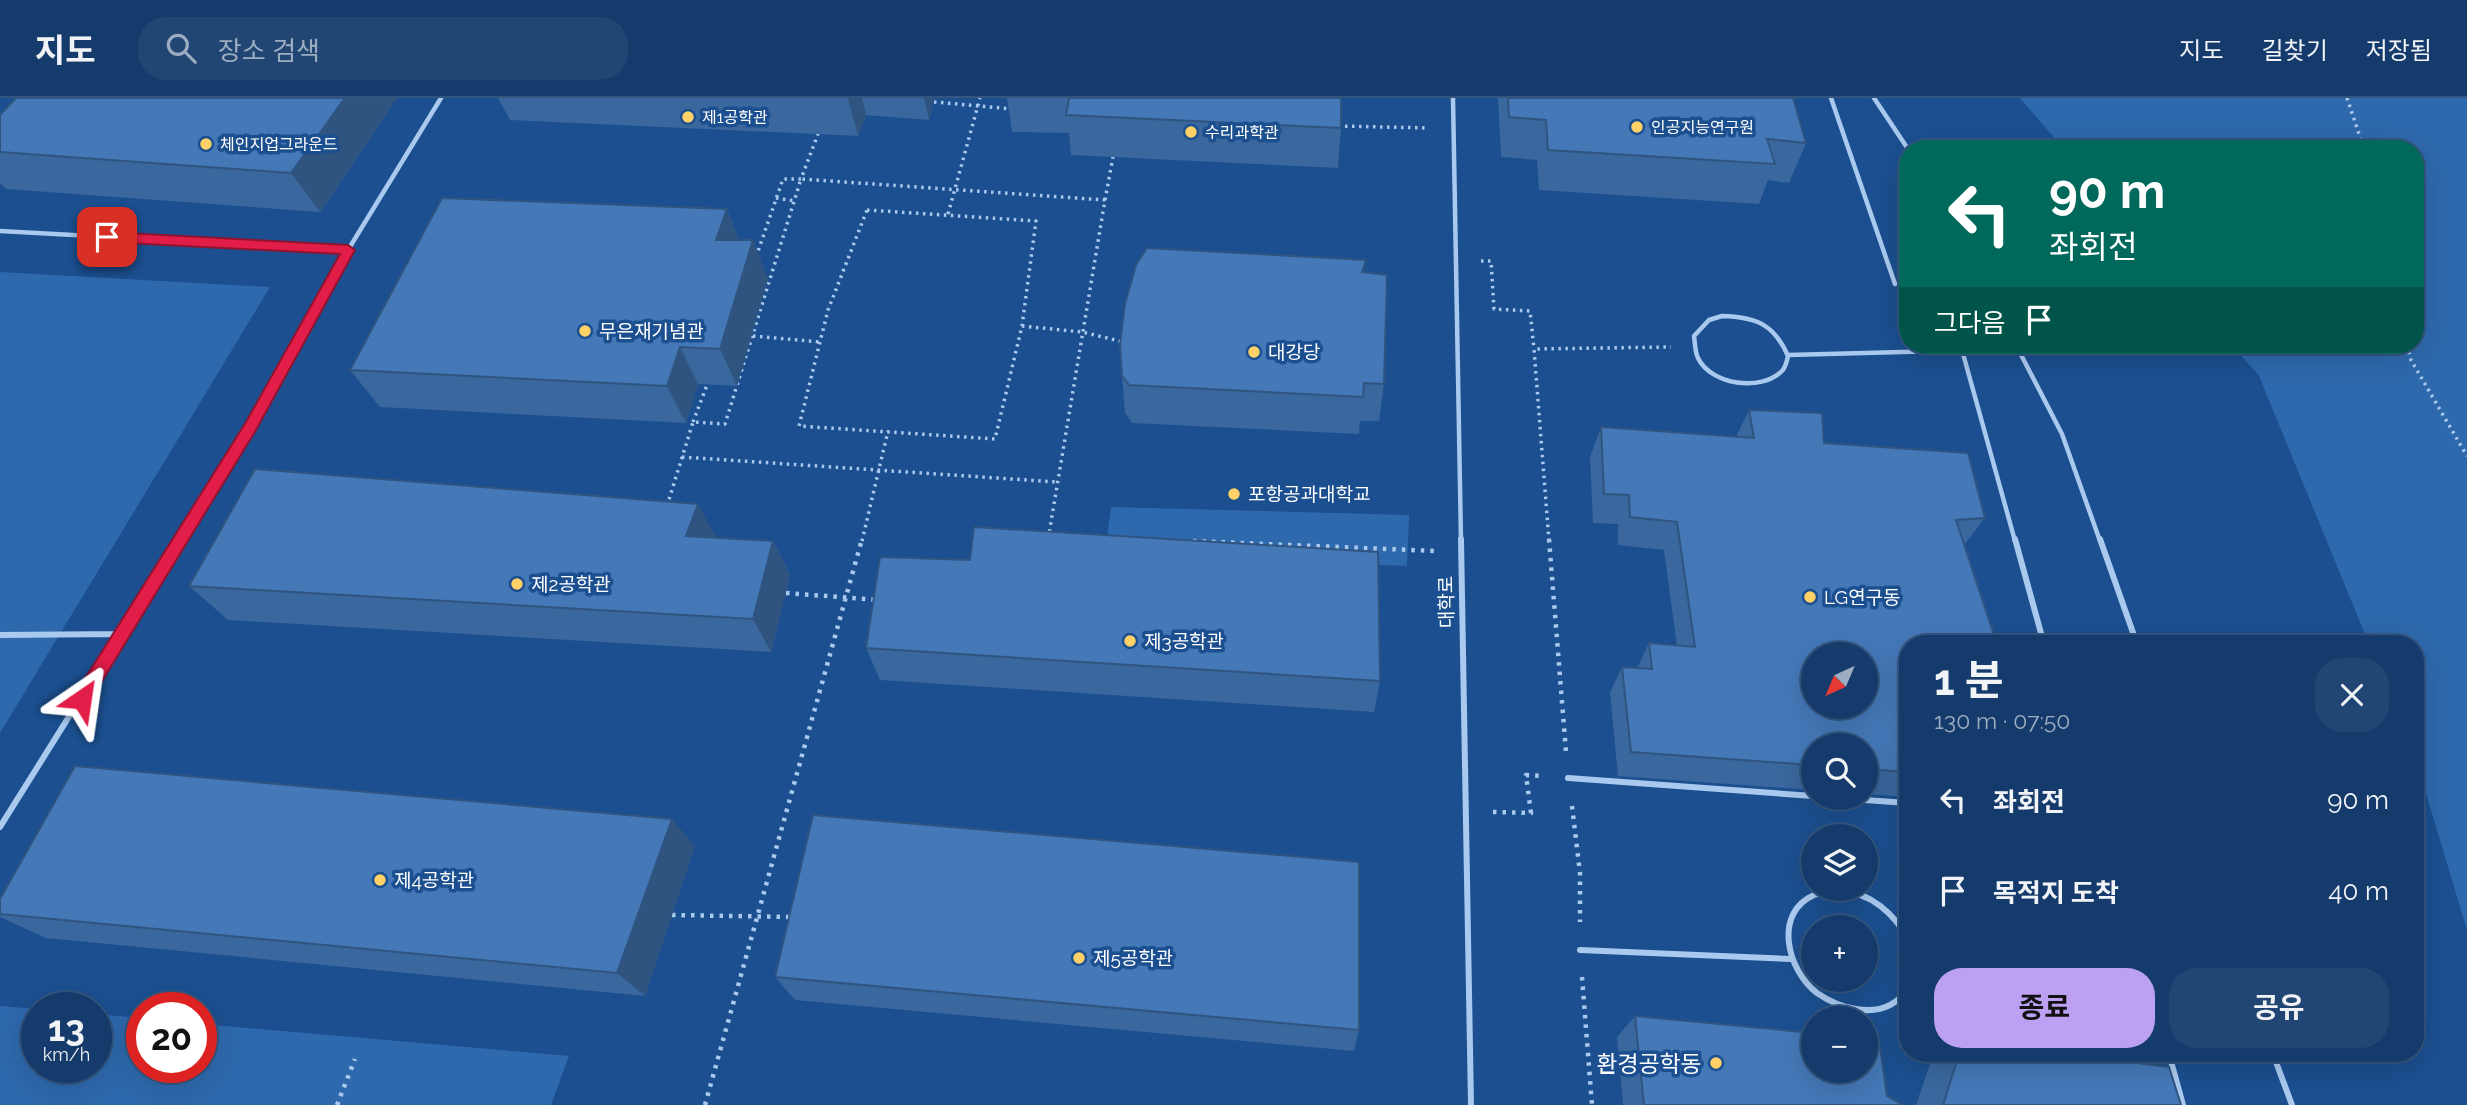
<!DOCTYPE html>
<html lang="ko">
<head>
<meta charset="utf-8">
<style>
  body { margin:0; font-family:Raleway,"Noto Sans KR",sans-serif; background:#214673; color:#f1f3f6; height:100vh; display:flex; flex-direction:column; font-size:26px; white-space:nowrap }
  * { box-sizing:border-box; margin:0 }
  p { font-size:23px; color:#9dadc1 }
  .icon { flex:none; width:38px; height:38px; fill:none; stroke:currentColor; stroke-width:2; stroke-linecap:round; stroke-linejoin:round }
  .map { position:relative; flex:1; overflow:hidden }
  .side { position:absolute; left:1899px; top:537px; width:525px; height:427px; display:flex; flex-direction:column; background:#143b6b; border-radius:28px; box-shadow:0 7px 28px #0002,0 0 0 2px #33557e }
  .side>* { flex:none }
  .guide { position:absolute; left:1899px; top:42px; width:525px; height:214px; border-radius:28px; box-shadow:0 7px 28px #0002,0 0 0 2px #33557e; background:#00695c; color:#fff; overflow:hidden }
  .needle { width:46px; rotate:224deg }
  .fabs { position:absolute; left:1801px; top:544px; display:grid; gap:14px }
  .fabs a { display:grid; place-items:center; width:77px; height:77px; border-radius:50%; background:#143b6b; box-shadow:0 7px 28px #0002,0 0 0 2px #33557e; font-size:35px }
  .speed { position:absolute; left:21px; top:894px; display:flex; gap:14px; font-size:35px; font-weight:700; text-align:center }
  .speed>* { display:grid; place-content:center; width:91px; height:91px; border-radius:50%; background:#143b6b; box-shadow:0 7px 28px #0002,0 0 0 2px #33557e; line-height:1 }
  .speed small { font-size:18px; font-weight:400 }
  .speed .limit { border:10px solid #d22; background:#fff; color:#111 }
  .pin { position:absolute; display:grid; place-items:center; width:60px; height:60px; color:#fff; margin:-30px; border-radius:14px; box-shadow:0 4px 10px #0006 }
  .me { position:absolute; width:77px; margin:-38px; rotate:32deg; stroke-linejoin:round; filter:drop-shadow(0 0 5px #0008) }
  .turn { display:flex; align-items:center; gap:24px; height:147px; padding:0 35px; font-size:32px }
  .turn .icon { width:91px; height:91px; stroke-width:2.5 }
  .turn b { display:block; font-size:49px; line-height:60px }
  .then { display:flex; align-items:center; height:66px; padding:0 35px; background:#0003; gap:14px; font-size:26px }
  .round { display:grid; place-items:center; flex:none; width:74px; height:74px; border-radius:28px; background:#214673 }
  .overview { display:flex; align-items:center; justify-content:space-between; height:119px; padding:0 35px }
  h1 { font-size:42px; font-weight:700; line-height:52px }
  .action { display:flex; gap:14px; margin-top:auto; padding:14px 35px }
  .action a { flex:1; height:80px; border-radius:28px; background:#bca0f2; color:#111; font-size:28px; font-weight:700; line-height:80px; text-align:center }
  .action a+a { background:#214673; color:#f1f3f6 }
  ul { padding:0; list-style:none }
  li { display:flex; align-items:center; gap:21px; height:91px; padding:0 35px }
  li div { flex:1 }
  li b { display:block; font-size:26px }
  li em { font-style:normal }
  header { display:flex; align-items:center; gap:42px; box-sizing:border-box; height:98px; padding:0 35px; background:#143b6b; border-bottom:2px solid #33557e }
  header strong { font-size:33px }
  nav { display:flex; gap:38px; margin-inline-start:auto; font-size:24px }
  .search { width:490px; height:63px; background:#214673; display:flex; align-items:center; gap:18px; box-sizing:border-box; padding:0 24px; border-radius:28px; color:#9dadc1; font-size:26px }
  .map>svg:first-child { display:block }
</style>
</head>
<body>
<header>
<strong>지도</strong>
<div class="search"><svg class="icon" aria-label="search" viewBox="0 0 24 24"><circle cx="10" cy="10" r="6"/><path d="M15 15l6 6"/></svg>장소 검색</div>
<nav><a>지도</a><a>길찾기</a><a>저장됨</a></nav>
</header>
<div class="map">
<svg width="2467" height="1007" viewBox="0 0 2467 1007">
  <rect width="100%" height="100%" fill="#1b4f8f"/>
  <path fill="#2e69ad" d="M2020,0H2467V832L2415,659V546H2369L2259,278L2232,247H2415V51H2064Z
    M0,174L270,189L0,635Z
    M1111,409L1409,417L1407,468L1105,457Z
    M0,908L37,911V970H96V916L142,920V970H201V926L569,958L551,1007H0Z"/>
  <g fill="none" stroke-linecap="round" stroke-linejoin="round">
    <path stroke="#a9c9ee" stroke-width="3.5" stroke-dasharray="2.5 4.5" stroke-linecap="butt" d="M2347,0L2364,51
      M934,4L1013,11
      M1338,28L1428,30
      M776,100L795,103
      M1105,102L1113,59
      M867,112L1036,123L1022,228L995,341L799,328L828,212Z
      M948,116L980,0
      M756,159L783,81H801L818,36
      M1481,163H1491L1494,211L1530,213L1534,251
      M1022,228L1082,234L1124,244
      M753,238L820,244
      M2407,247L2411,262L2467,358
      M693,324L707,287
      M682,359L1057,384
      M667,408L693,324L725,326L801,81L1105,102L1049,436L1051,437
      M862,443L888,333
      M1549,443L1534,251L1671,249"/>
    <path stroke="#a9c9ee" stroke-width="4.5" stroke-dasharray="3.5 6" stroke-linecap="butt" d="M1549,441L1566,654
      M1193,443L1436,453
      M786,495L879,502
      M1572,708L1580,775V824
      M1493,714L1531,715L1526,677L1543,678
      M672,817L793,819
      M1582,879L1592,1007
      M337,1007L355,961
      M705,1007L862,441"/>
    <path stroke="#a9c9ee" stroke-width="4.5" d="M1453,0L1461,443
      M1831,0L1895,186
      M1874,0L1908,51
      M0,133L348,152
      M1722,218C1756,219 1774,226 1788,258C1787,263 1785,270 1782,273C1761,294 1711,287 1698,260C1695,254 1695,245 1694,238L1709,222Z
      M2016,247L2062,336L2100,443
      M1962,252L2015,443
      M1788,257L2018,251
      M179,443L251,328L348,152L441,0"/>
    <path stroke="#a9c9ee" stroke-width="6" d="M1461,441L1471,1007
      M2015,441L2044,546
      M2100,441L2137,546
      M0,537L122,536
      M1568,680L1813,698
      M1835,700L1908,705
      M0,729L180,441
      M1908,841C1895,817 1870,793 1841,794C1833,795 1822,794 1814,797C1773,815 1787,872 1817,895C1830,904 1842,909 1856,911C1878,915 1895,909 1908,891
      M1580,852L1790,861
      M2169,956L2183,1007
      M2273,956L2292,1007"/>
  </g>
  <path fill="#3a679d" d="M397,0L320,114L6,91L0,85V17Z
    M498,0H934L929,22L866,17L858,38L510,22Z
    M1007,0H1341V30L1338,70L1071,57L1069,35L1012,34Z
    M1498,0H1793L1806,45L1789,85L1768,82L1759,106L1539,92L1537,62L1501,59Z
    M727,111L739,142L768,181L737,288L698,286L686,325L380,309L350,272Z
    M1365,174L1384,286L1379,323H1360L1359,336L1132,325L1125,315L1122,278Z
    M1749,312L1824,345L1985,420L1964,447L1908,546V699L1866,696V648H1813V692L1618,678L1610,594L1622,569L1637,570L1649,545L1677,548L1664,452L1618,447V426L1593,425L1590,359L1601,329L1736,339Z
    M716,439L773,443L790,477L771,554L228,522L189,488Z
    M866,550L1380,583L1374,614L880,582Z
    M695,748L645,898L46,840L0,819V801Z
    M775,879L1359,932L1354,953L795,902Z
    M1635,918L1887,998L1903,1007H1623L1617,939Z
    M1943,956H2063L2181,1007H1916L1931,963Z"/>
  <path fill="#305480" d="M345,0H397L320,114L291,75Z
    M848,0H862L866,17L858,38Z
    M924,0H934L929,22Z
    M727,111L742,151L716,142Z
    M753,142L768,181L737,288L720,251Z
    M680,249L698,286L686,325L667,288Z
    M698,406L717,441L686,438Z
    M773,443L790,477L771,554L753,521Z
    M672,721L695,748L645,898L617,875Z"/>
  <path fill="#4478b7" stroke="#305480" stroke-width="2" fill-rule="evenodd" d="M16,0H345L291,75L0,54V17Z
    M1069,0H1341V30L1066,17Z
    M1508,0H1793L1806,45L1767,41L1775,66L1548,52L1546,22L1509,19Z
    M442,100L727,111L716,142H753L720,251L680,249L667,288L350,272Z
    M1147,150L1366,162L1362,174L1387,177L1384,286L1364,285L1363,299L1129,287L1122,278L1120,246L1125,206L1136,167Z
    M1749,312L1822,315L1824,345L1968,355L1985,420L1956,422L1997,546H1908V674L1866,671V648H1813V667L1631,654L1622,569L1652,571L1649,545L1695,549L1677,424L1630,419L1629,397L1604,396L1601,329L1754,340ZM1813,556H1866V609H1813Z
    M255,371L698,406L686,438L773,443L753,521L189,488Z
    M974,429L1378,454L1380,583L866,550L880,459L970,462Z
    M75,668L672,721L617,875L0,816V801Z
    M813,717L1359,764V932L775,879Z
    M1635,918L1813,935V973H1866V940L1879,941L1887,998L1903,1007H1644Z
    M1959,956H2063L2169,969L2181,1007H1943Z"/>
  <path fill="#e11d48" stroke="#92132f" stroke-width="2" d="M107,134L348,147L355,152L256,332L88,606L82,608L76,606L74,601L76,595L246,324L340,156L107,144L101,139Z"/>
  <g fill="#ffd166" stroke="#1b4f8f" stroke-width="2.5">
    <circle cx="688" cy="19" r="7"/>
    <circle cx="1637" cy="29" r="7"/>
    <circle cx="1191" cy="34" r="7"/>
    <circle cx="206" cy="46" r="7"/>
    <circle cx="585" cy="233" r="7"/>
    <circle cx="1254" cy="254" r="7"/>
    <circle cx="1234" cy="396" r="7"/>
    <circle cx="517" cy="486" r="7"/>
    <circle cx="1810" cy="499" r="7"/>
    <circle cx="1130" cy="543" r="7"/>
    <circle cx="380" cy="782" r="7"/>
    <circle cx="1079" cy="860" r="7"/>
    <circle cx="1716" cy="965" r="7"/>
  </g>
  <g text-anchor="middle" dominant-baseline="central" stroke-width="7" stroke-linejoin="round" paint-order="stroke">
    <g font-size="16" fill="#fff" stroke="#1b4f8f" text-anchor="start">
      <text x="702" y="19">제1공학관</text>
      <text x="1651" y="29">인공지능연구원</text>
      <text x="1205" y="34">수리과학관</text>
      <text x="220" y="46">체인지업그라운드</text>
    </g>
    <g font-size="19" fill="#fff" stroke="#1b4f8f" text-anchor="start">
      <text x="599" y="233">무은재기념관</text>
      <text x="1268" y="254">대강당</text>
      <text x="1248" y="396">포항공과대학교</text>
      <text x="531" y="486">제2공학관</text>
      <text x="1824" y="499">LG연구동</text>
      <text x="1144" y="543">제3공학관</text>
      <text x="394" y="782">제4공학관</text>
      <text x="1093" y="860">제5공학관</text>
    </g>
    <g font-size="19" fill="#fff" stroke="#1b4f8f">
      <text transform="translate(1446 504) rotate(-91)">대학로</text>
    </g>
    <g font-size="23" fill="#fff" stroke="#1b4f8f" text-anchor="end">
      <text x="1702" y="965">환경공학동</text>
    </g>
  </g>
</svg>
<div class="fabs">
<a><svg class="needle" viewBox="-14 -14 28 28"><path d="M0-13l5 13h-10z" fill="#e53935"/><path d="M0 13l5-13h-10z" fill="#9dadc1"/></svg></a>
<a><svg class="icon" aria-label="search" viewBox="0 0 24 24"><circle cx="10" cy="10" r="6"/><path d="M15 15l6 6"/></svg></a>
<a><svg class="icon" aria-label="layers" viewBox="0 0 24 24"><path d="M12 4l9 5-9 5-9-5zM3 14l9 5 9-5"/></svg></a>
<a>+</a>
<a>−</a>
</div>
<div class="speed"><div>13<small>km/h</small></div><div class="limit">20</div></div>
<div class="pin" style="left:107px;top:139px;background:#d93025"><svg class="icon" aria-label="arrive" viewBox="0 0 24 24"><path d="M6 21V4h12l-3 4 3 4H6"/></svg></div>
<svg class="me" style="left:82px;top:601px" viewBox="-20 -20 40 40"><path d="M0-17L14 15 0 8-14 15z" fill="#e11d48" stroke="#fff" stroke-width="4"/></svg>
<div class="guide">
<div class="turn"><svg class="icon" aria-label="left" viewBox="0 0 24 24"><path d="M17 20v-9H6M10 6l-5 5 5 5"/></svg><div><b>90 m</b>좌회전</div></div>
<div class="then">그다음<svg class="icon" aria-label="arrive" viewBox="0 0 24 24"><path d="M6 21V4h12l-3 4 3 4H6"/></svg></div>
</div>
<section class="side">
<div class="overview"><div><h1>1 분</h1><p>130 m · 07:50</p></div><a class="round"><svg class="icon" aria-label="close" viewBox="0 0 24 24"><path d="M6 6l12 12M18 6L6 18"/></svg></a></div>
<ul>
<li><svg class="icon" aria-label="left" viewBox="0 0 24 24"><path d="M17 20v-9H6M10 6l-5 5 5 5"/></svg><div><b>좌회전</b></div><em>90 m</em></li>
<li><svg class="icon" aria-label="arrive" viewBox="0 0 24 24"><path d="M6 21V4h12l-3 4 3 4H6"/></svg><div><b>목적지 도착</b></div><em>40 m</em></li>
</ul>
<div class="action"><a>종료</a><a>공유</a></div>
</section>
</div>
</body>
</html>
